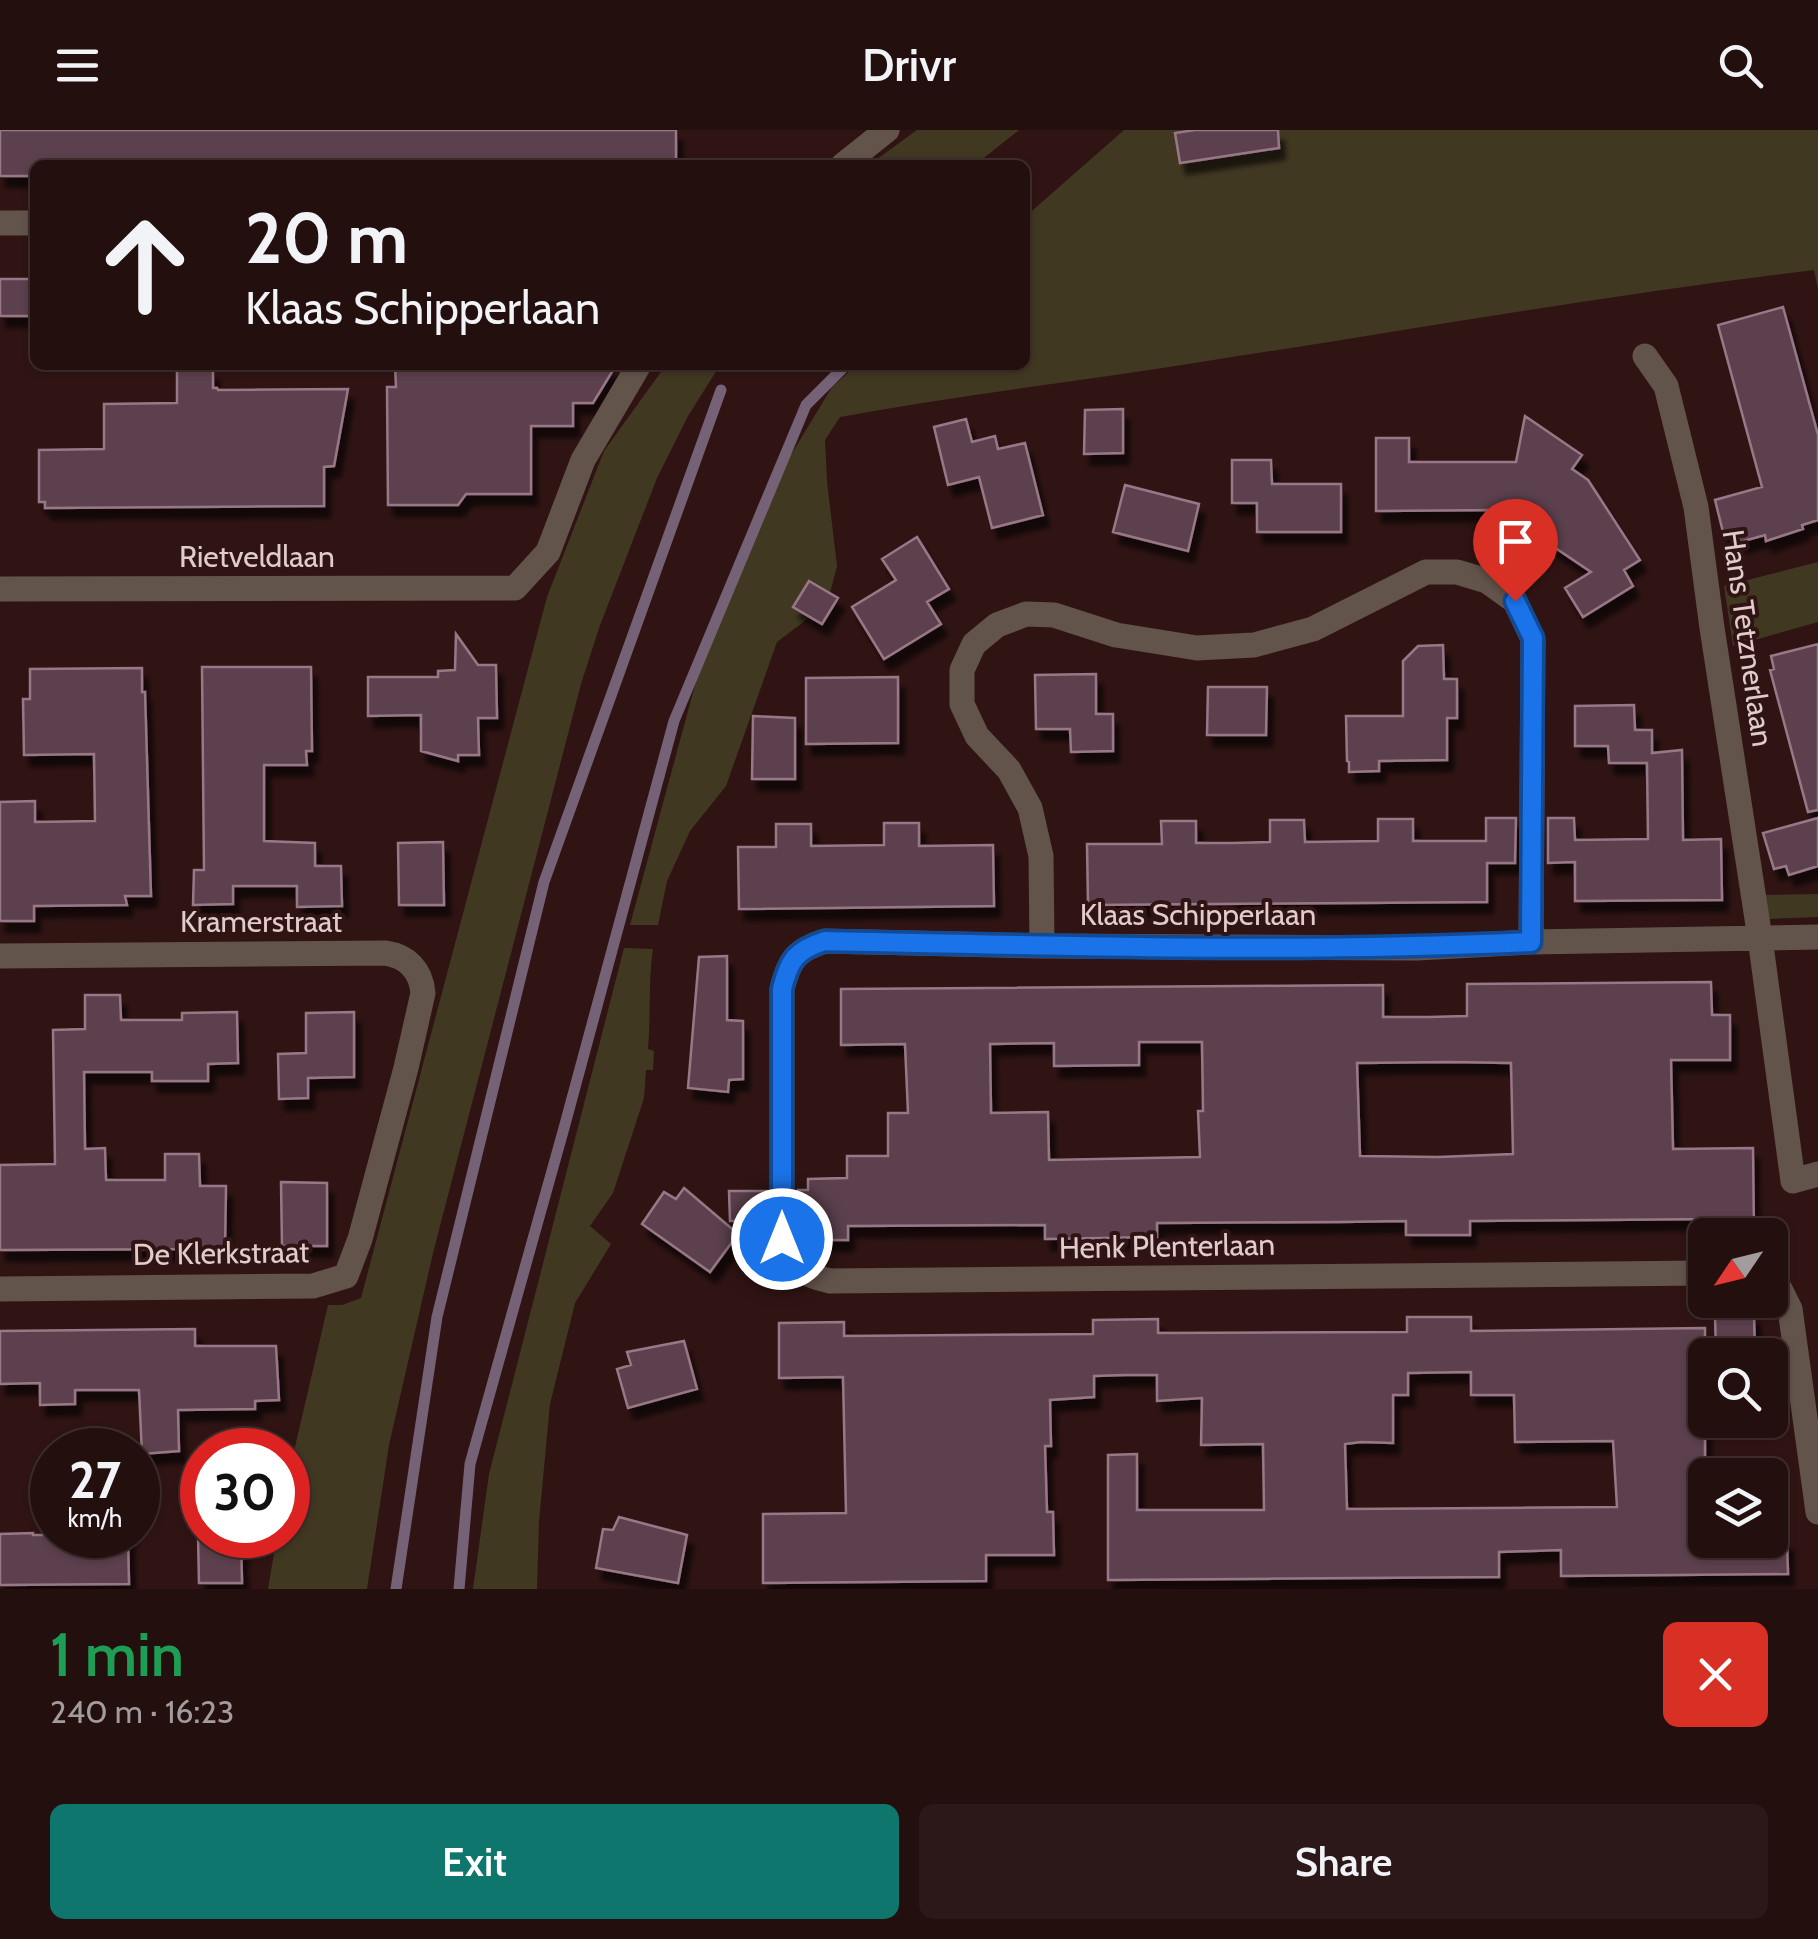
<!DOCTYPE html>
<html lang="en">
<head>
<meta charset="utf-8">
<style>
  body { margin:0; font-family:Cabin,sans-serif; background:#2c1818; color:#f1f3f6; height:100vh; display:flex; flex-direction:column; font-size:38px; white-space:nowrap }
  * { box-sizing:border-box; margin:0 }
  p { font-size:32px; color:#a39c9e }
  .icon { flex:none; width:55px; height:55px; fill:none; stroke:currentColor; stroke-width:2; stroke-linecap:round; stroke-linejoin:round }
  .map { position:relative; height:1459px; overflow:hidden }
  .details { display:flex; flex-direction:column; background:#240f0f; flex:1 }
  .details>* { flex:none }
  .guide { position:absolute; left:30px; top:30px; width:1000px; height:210px; border-radius:15px; box-shadow:0 2px 8px #0004,0 0 0 2px #412f2f; background:#240f0f; color:#f1f3f6; overflow:hidden }
  .needle { width:65px; rotate:235deg }
  .controls { position:absolute; left:1688px; top:1088px; display:grid; gap:20px }
  .controls a { display:grid; place-items:center; width:100px; height:100px; border-radius:15px; background:#240f0f; box-shadow:0 2px 8px #0004,0 0 0 2px #412f2f; font-size:50px }
  .speed { position:absolute; left:30px; top:1298px; display:flex; gap:20px; font-size:50px; font-weight:700; text-align:center }
  .speed>* { display:grid; place-content:center; width:130px; height:130px; border-radius:50%; background:#240f0f; box-shadow:0 2px 8px #0004,0 0 0 2px #412f2f; line-height:1 }
  .speed small { font-size:25px; font-weight:400 }
  .speed .limit { border:15px solid #d22; background:#fff; color:#111 }
  .pin { position:absolute; display:grid; place-items:center; width:85px; height:85px; color:#fff; margin:-102px -42px; border-radius:50% 50% 50% 0; rotate:-45deg; box-shadow:0 0 10px #0007 }
  .pin .icon { rotate:45deg }
  .me { position:absolute; width:110px; margin:-55px; rotate:0deg; stroke-linejoin:round; filter:drop-shadow(0 0 8px #0008) }
  .turn { display:flex; align-items:center; gap:35px; height:210px; padding:0 50px; font-size:45px }
  .turn .icon { width:130px; height:130px; stroke-width:2.5 }
  .turn b { display:block; font-size:70px; line-height:85px }
  .round { display:grid; place-items:center; flex:none; width:105px; height:105px; border-radius:15px; background:#2c1818 }
  .overview { display:flex; align-items:center; justify-content:space-between; height:170px; padding:0 50px }
  h1 { font-size:60px; font-weight:600; line-height:75px; color:#1e9e55 }
  .primary-button { display:flex; gap:20px; margin-top:auto; padding:20px 50px }
  .primary-button a { flex:1; height:115px; border-radius:15px; background:#0f766e; color:#fff; font-size:40px; font-weight:600; line-height:115px; text-align:center }
  .primary-button a+a { background:#2c1818; color:#f1f3f6 }
  header { display:flex; justify-content:space-between; align-items:center; height:130px; padding:0 50px; background:#240f0f; font-size:45px; font-weight:600 }
  .map>svg:first-child { display:block }
</style>
</head>
<body>
<header><svg class="icon" aria-label="menu" viewBox="0 0 24 24"><path d="M4 6h16M4 12h16M4 18h16"/></svg>Drivr<svg class="icon" aria-label="search" viewBox="0 0 24 24"><circle cx="10" cy="10" r="6"/><path d="M15 15l6 6"/></svg></header>
<div class="map">
<svg width="1818" height="1459" viewBox="0 0 1818 1459">
  <defs>
    <filter id="shadow"><feDropShadow dx="6" dy="11" stdDeviation="2.5" flood-color="#0009"/></filter>
  </defs>
  <rect width="100%" height="100%" fill="#301414"/>
  <path fill="#413822" d="M917,0H1019L975,35H869Z
    M1124,0H1818V159L1814,140C1611,164 1409,200 1207,231C1085,251 962,264 840,287L825,310L827,351L837,436L827,474L777,512L726,656L690,701L667,751L658,795H630L701,533L756,392L783,338L832,257L857,235H1025V87Z
    M666,235H720L688,286L657,348L599,498L581,554L433,1123L389,1315L367,1459H268L277,1405H288V1347L328,1175H342L361,1168L547,467L604,321Z
    M1818,432V492L1733,516L1724,456Z
    M1818,764V787L1764,789L1761,765Z
    M624,818L653,819C648,852 651,886 648,919L654,921L653,940H646L644,968L613,1063L590,1096L611,1114L575,1173L550,1274L539,1391L537,1459H473L489,1344Z"/>
  <g fill="none" stroke-linecap="round" stroke-linejoin="round">
    <path stroke="#766276" stroke-width="11" d="M396,1459L437,1187L544,752L721,260
      M459,1459L470,1334L564,998L674,591L806,275L846,235"/>
  </g>
  <path fill="#5c3f4d" stroke="#987887" stroke-width="2.5" fill-rule="evenodd" filter="url(#shadow)" d="M0,0H676V35H35V46H0Z
    M1195,0H1278L1279,18L1180,33L1175,3Z
    M0,149H35V186H0Z
    M1783,177L1818,305V390L1802,395L1803,399L1766,411L1765,405L1740,412L1737,403L1724,406L1715,370L1762,357L1718,195Z
    M395,235H532V237H615L593,273H573V296H531V364H466L458,375H388L387,257H396Z
    M177,239H213V258H217L218,260L348,259L334,336L324,337V376L45,378V372H39V320L104,319V274L177,273Z
    M1123,279V323L1084,324L1085,280Z
    M1525,286L1582,325L1572,339L1588,350L1640,430L1624,440L1633,456L1583,487L1565,458L1591,442L1499,380L1376,381V308H1409V332H1516Z
    M966,289L972,312L995,306L998,319L1025,313L1043,385L992,398L979,347L948,355L934,297Z
    M1232,330H1271L1272,354H1341V402H1257V373H1232Z
    M1125,355L1199,374L1188,421L1113,402Z
    M917,407L949,459L927,472L941,494L884,529L852,477L896,450L882,429Z
    M809,451L838,468L822,494L793,477Z
    M456,504L478,535H496L497,588H478L479,625H458V631L421,621V585L368,586V547H438V541L455,540Z
    M1818,514V680L1808,682L1770,540L1774,539L1771,526Z
    M1443,515L1444,549H1457V588H1447V630L1379,631V641L1349,642V632L1347,631L1346,586H1403V531L1418,516Z
    M202,537H311L312,621H306L307,635H264V711L315,713V736H341L342,776L297,777V756H233V774L193,775L194,740H204Z
    M142,538V562H145L151,766H125L127,775L34,776V791H0V672L35,671V692L95,691L94,624L24,625L23,569H30V539Z
    M1096,544V584H1113V621L1071,622L1070,599H1036L1035,545Z
    M898,547V613L806,614V548Z
    M1208,557H1267L1266,605H1207Z
    M1634,575L1635,600H1652V623L1682,620L1683,710L1721,709L1722,770L1575,771V732L1548,733V688H1574L1575,710L1648,709L1647,633H1609L1608,616H1575V576Z
    M753,586L795,588V649H752Z
    M1486,688H1516L1515,733H1487V772L1088,775L1087,714H1162L1161,691H1196V713H1233L1270,712V690H1304L1305,712L1378,711V689H1413V711H1486Z
    M1818,688V736L1789,745L1786,736L1774,739L1763,703Z
    M884,693H919V716L993,715L994,776L739,779L738,717H776V694H811V716L884,715Z
    M443,712L444,775H399L398,713Z
    M727,826V890L743,891V949L729,950L728,962L688,958L699,827Z
    M1711,852L1712,885H1730V930H1671L1673,1019L1753,1018L1754,1102H1715V1089L1470,1091V1105H1406V1091L1339,1092L1157,1093V1107L1045,1109V1095L848,1096V1110H809V1091H798V1060H808V1049L847,1048V1026H888V983H908L905,914L841,915V859L1383,855V887H1429L1467,886V854ZM1139,912H1202L1203,981H1198L1200,1027L1049,1030L1048,982L991,983L990,914L1054,913V936L1139,935ZM1450,932L1511,933L1513,1024L1438,1027L1360,1026L1357,933Z
    M85,865H120L121,890H182V883L237,882L238,933L208,934V951H152V942H84L85,1019L105,1018L106,1050H165V1024H199L200,1056H226L225,1119L0,1120V1035L55,1034L53,900L85,899Z
    M354,882V947L308,948V968L279,969L278,924L306,923V883Z
    M281,1052L327,1053V1116H282Z
    M684,1058L738,1104L710,1142L642,1094L664,1062L676,1069Z
    M729,1061H766V1091H730Z
    M1754,1184L1755,1225H1716L1715,1185Z
    M1407,1187H1471V1201L1705,1198V1410H1787L1788,1444L1561,1446V1420L1499,1422V1447L1108,1450V1325L1137,1324V1380H1264L1263,1314L1201,1315L1202,1268L1157,1271V1245H1126L1094,1246V1267L1050,1270L1051,1316H1045L1047,1382H1053L1054,1425H986V1451L763,1453V1384L846,1383L843,1247L779,1248V1193L844,1192V1206L1093,1204V1190L1158,1189V1203L1407,1202ZM1471,1242V1265H1514L1515,1312L1613,1311L1617,1377L1347,1379L1345,1314L1361,1312L1393,1313V1265H1408V1243Z
    M195,1199V1216H276L279,1270L255,1271V1279L178,1280L179,1321L142,1324L139,1260H75V1274L40,1275V1253L0,1254V1201Z
    M684,1211L697,1259L628,1278L617,1239L631,1235L627,1222Z
    M619,1387L687,1405L678,1453L596,1438L603,1399L613,1400Z
    M33,1403V1405H128L129,1454L0,1455V1404Z
    M198,1405H241L242,1453H199Z"/>
  <g fill="none" stroke-linecap="round" stroke-linejoin="round">
    <path stroke="#63544b" stroke-width="25" d="M843,35L887,0
      M0,93H35
      M1645,226L1666,256L1696,377L1712,498L1760,808L1793,1051L1818,1044
      M0,459L515,458L548,422L583,330L639,235
      M1042,816L1041,726L1030,678L1009,640L977,606L962,574V540L974,514L997,495L1026,484L1054,485L1116,505L1197,518L1254,515L1313,499L1426,442H1457L1487,451L1515,471L1533,509L1531,812
      M0,826L385,823C407,826 421,840 423,863L406,938L360,1109L346,1146L313,1156L0,1159
      M1705,1143L830,1151C800,1144 792,1138 782,1109V859C789,830 796,820 825,811L1042,816L1417,818L1531,812L1818,807
      M1770,1151L1780,1159L1790,1179L1818,1382"/>
  </g>
  <g fill="none" stroke-linecap="round" stroke-linejoin="round">
    <defs>
      <path id="route" d="M782,1109V859C789,830 796,820 825,811C1060,816 1296,823 1531,812L1533,508L1515,471"/>
    </defs>
    <use href="#route" stroke="#114b97" stroke-width="25"/>
    <use href="#route" stroke="#1a73e8" stroke-width="18"/>
  </g>
  <g text-anchor="middle" dominant-baseline="central" stroke-width="8" stroke-linejoin="round" paint-order="stroke">
    <g font-size="30" fill="#e0cccb" stroke="#301414">
      <text x="257" y="426">Rietveldlaan</text>
      <text transform="translate(1748 508) rotate(82)">Hans Tetznerlaan</text>
      <text x="1198" y="784">Klaas Schipperlaan</text>
      <text x="261" y="791">Kramerstraat</text>
      <text transform="translate(1167 1116) rotate(-1)">Henk Plenterlaan</text>
      <text transform="translate(221 1123) rotate(-1)">De Klerkstraat</text>
    </g>
  </g>
</svg>
<div class="controls">
<a><svg class="needle" viewBox="-14 -14 28 28"><path d="M0-13l5 13h-10z" fill="#e53935"/><path d="M0 13l5-13h-10z" fill="#a39c9e"/></svg></a>
<a><svg class="icon" aria-label="search" viewBox="0 0 24 24"><circle cx="10" cy="10" r="6"/><path d="M15 15l6 6"/></svg></a>
<a><svg class="icon" aria-label="layers" viewBox="0 0 24 24"><path d="M12 4l9 5-9 5-9-5zM3 14l9 5 9-5"/></svg></a>
</div>
<div class="speed"><div>27<small>km/h</small></div><div class="limit">30</div></div>
<div class="pin" style="left:1515px;top:471px;background:#d93025"><svg class="icon" aria-label="arrive" viewBox="0 0 24 24"><path d="M6 21V4h12l-3 4 3 4H6"/></svg></div>
<svg class="me" style="left:782px;top:1109px" viewBox="-20 -20 40 40"><circle r="17" fill="#1a73e8" stroke="#fff" stroke-width="3"/><path d="M0-11L8 9 0 5-8 9z" fill="#fff"/></svg>
<div class="guide">
<div class="turn"><svg class="icon" aria-label="ahead" viewBox="0 0 24 24"><path d="M12 20V5M6 11l6-6 6 6"/></svg><div><b>20 m</b>Klaas Schipperlaan</div></div>
</div>
</div>
<section class="details">
<div class="overview"><div><h1>1 min</h1><p>240 m · 16:23</p></div><a class="round" style="background:#d93025;color:#fff"><svg class="icon" aria-label="close" viewBox="0 0 24 24"><path d="M6 6l12 12M18 6L6 18"/></svg></a></div>
<div class="primary-button"><a>Exit</a><a>Share</a></div>
</section>
</body>
</html>
